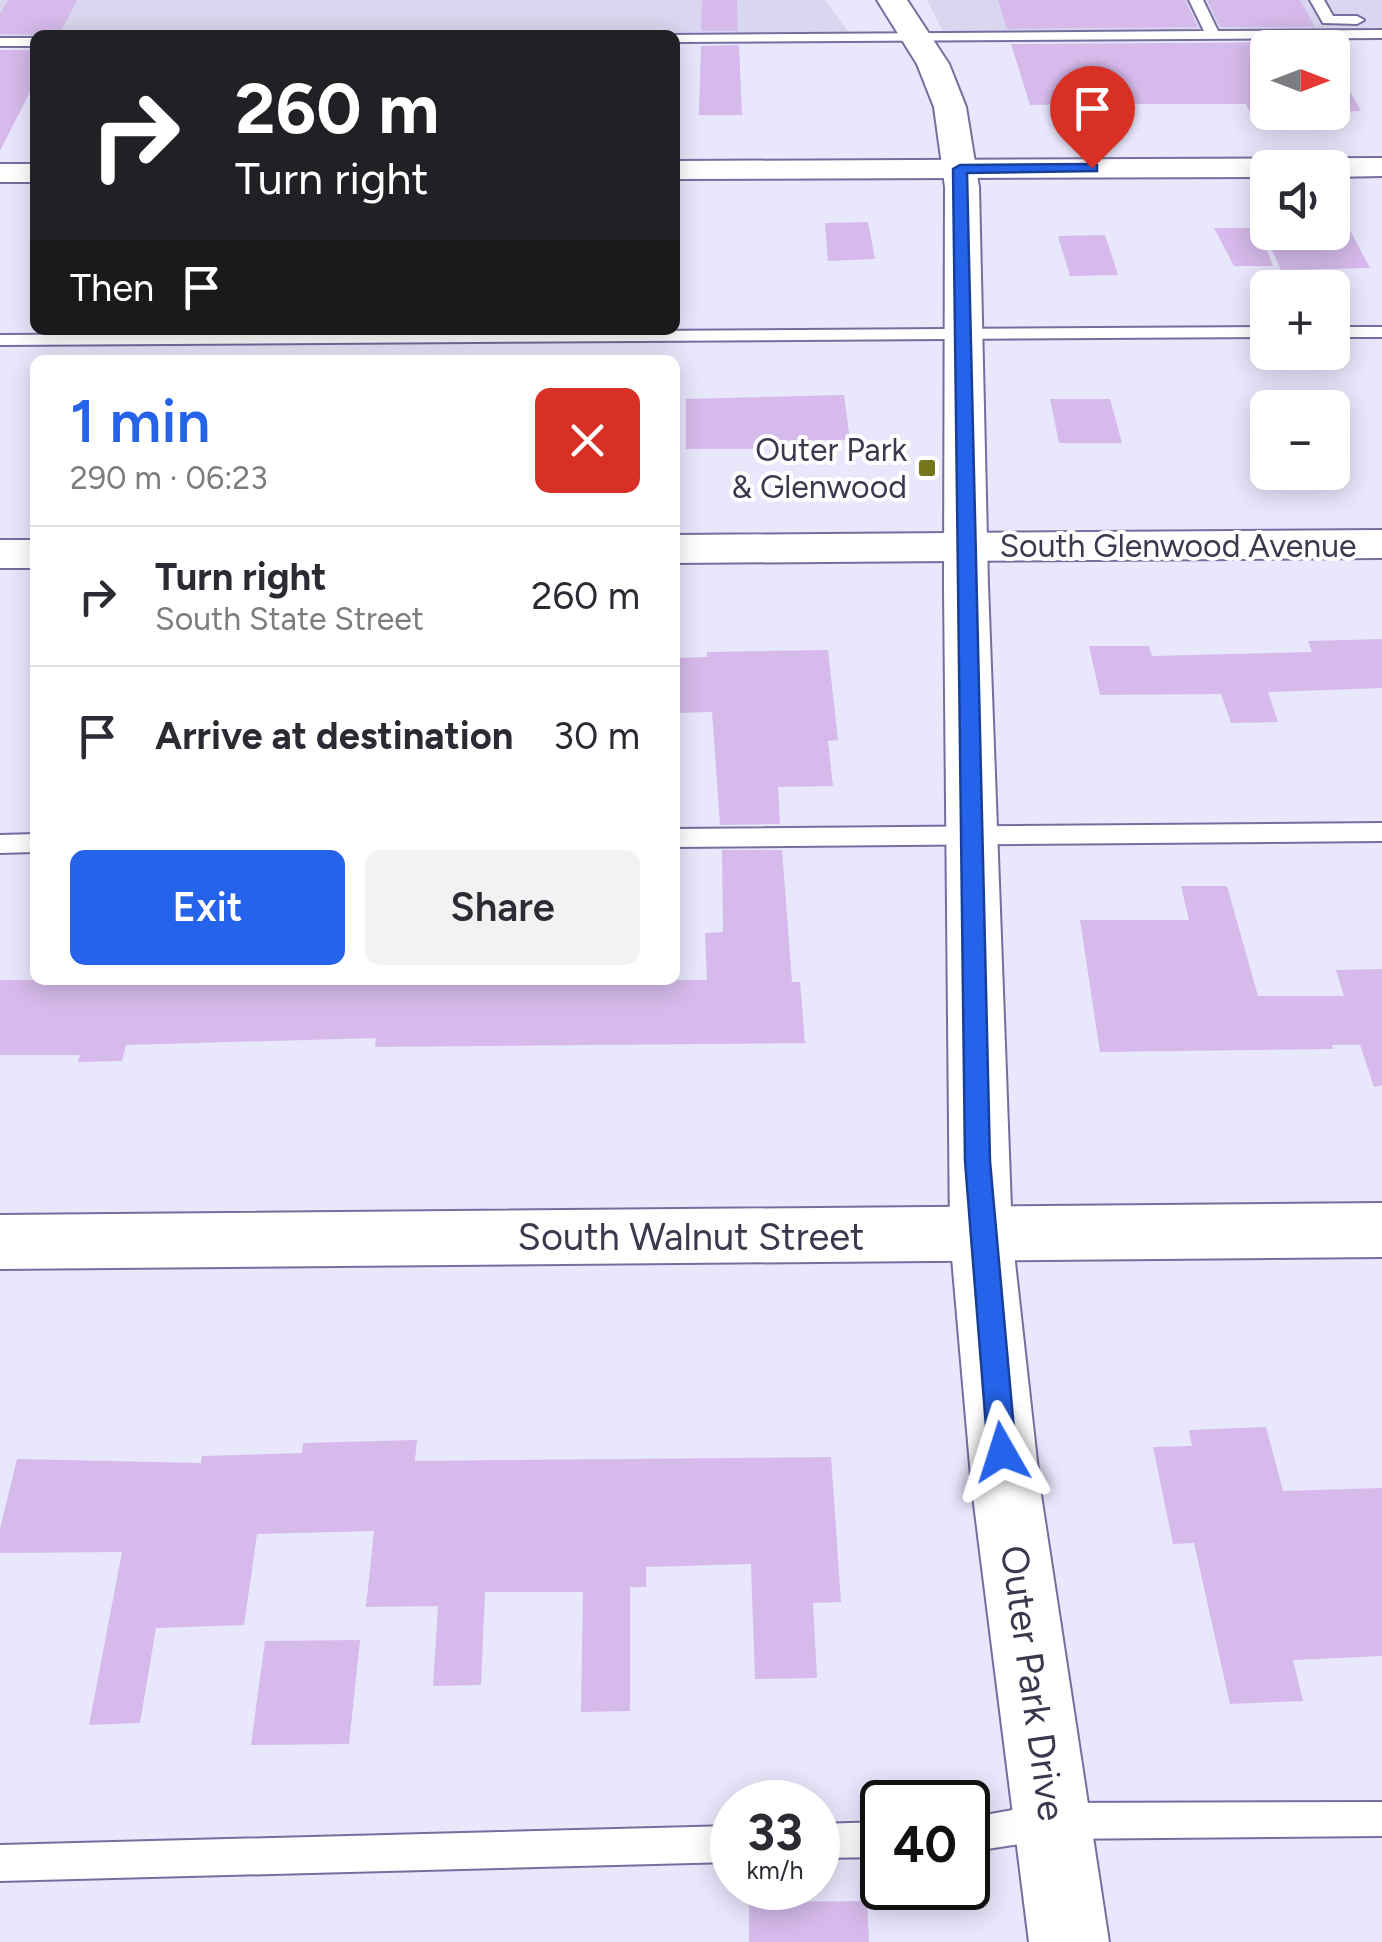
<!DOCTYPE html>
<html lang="en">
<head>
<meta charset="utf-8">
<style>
  body { margin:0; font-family:Figtree,sans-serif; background:#f2f2f3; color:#2b2b33; height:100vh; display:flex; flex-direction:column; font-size:38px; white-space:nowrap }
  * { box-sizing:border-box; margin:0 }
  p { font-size:32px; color:#7c7c81 }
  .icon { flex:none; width:55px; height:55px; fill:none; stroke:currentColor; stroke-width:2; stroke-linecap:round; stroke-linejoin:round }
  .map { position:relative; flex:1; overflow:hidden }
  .details { position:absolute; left:30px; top:355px; width:650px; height:630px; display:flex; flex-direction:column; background:#fff; border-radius:15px; box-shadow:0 5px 25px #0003 }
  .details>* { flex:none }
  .guide { position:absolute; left:30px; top:30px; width:650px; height:305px; border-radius:15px; box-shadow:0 5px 25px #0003; background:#202124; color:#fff; overflow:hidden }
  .needle { width:65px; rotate:90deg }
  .controls { position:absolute; left:1250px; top:30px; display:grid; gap:20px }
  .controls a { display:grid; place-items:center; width:100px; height:100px; border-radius:15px; background:#fff; box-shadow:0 5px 25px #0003; font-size:50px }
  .speed { position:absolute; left:710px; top:1780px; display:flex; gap:20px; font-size:50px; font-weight:700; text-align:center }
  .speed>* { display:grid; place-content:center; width:130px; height:130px; border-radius:50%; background:#fff; box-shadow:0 5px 25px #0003; line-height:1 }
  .speed small { font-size:25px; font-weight:400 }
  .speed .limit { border:5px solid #111; border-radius:15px; background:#fff; color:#111 }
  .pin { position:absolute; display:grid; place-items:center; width:85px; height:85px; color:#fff; margin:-102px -42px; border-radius:50% 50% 50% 0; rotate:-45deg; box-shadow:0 0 10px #0007 }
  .pin .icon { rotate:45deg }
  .me { position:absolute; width:110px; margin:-55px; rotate:354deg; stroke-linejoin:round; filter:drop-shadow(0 0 8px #0008) }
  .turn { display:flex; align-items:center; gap:35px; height:210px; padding:0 40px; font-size:45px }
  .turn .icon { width:130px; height:130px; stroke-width:2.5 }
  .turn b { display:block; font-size:70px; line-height:85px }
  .then { display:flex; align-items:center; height:95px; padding:0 40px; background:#0003; gap:20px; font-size:38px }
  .round { display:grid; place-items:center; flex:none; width:105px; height:105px; border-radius:15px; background:#f2f2f3 }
  .headline { display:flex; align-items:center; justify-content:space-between; height:170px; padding:0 40px }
  h1 { font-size:60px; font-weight:600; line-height:75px; color:#2563eb }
  .action { display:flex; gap:20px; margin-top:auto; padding:20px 40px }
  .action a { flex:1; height:115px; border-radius:15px; background:#2563eb; color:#fff; font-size:40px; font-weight:600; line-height:115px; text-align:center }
  .action a+a { background:#f2f2f3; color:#2b2b33 }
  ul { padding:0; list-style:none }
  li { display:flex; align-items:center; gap:30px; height:140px; padding:0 40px; border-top:2px solid #e1e1e2 }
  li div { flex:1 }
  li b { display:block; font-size:38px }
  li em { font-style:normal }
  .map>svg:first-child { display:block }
</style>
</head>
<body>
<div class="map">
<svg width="1382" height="1942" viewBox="0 0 1382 1942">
  <rect width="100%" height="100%" fill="#e8e7fc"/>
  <path fill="#d9d7ef" d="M0,0H825L850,34L0,37Z
    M927,0H1382V30L943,32Z"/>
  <path fill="#d5baeb" d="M8,0H77L59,35L0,34V14Z
    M702,0H737L738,31H701Z
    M998,0H1185L1198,27L1007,29Z
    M1207,0H1300L1315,27H1220Z
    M1323,42L1326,48H1268V112H1306L1251,114L1246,104H1124L1126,108L1084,109L1083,104L1030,105L1011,44Z
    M739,45L742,115H699L701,46Z
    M0,50H35V82L0,151Z
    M1332,59L1361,111L1332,112Z
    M868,222L875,259L828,261L825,223Z
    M1214,228H1258L1273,266H1234Z
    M1350,230L1370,268L1281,270L1264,232Z
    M1105,235L1118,275L1070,276L1058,236Z
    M844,395L850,440L756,441L757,449H686V399Z
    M1050,399H1110L1122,443H1059Z
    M1382,639V688L1268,692L1278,722L1231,723L1221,694L1100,695L1089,646H1149L1152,656L1312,652L1308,641Z
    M828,650L838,740L828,741L833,786L778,787L780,824L720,825L712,712L675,713L676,658L707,657V652Z
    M722,850H782L792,982H800L805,1043L375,1047L376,1038L126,1045L122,1061L78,1062L80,1055H0V980H143L142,983L707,980L705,933L723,932Z
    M1181,886H1227L1258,996H1344L1336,970L1382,969V1085L1374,1087L1360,1045H1332L1333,1049L1100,1052L1080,920H1189Z
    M1266,1427L1283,1491L1382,1488V1656L1293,1660L1303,1701L1230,1704L1194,1543L1173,1544L1153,1447L1192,1446L1189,1430Z
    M417,1440L415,1461L831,1457L841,1602L813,1603L817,1678L755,1679L751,1564L646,1567V1587H630V1711L581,1712L583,1592H485L481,1685L433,1686L438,1606L366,1607L374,1531L257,1534L244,1625L156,1628L140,1723L89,1725L122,1552L0,1553V1529L17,1459L201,1463L202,1456L302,1453L303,1443Z
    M360,1640L349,1744L251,1745L265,1641Z
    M867,1901L869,1942H749V1902Z"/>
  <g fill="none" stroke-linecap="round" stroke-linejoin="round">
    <defs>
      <path id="service" d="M1189,0H1203L1218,31L1382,30V38L675,42V35H670L1204,31Z
        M1310,0H1324L1333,16H1357L1364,20L1357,24L1323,23Z
        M0,38H35V46H0Z
        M1268,327V337L0,345V335Z
        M1332,327H1382V337H1332Z
        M1382,823V841L675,847V829Z
        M35,834V852L0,853V835Z
        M1382,1802V1836L1052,1839L968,1852V1818L1052,1803Z
        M882,1822V1857L818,1858V1824Z
        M732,1826V1862L0,1881V1845Z"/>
      <path id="minor" d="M1382,158V176L1332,177V168H1268V177L675,179V161Z
        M0,164H35V182H0Z
        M1382,530V558L675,563V535Z
        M0,540H35V568H0Z
        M1382,1203V1257L0,1269V1215Z"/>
      <path id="tertiary" d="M877,0H907L949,64L966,107L979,187L988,585L1012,1235L1040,1488L1109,1942H1029L972,1488L950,1235L944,585L945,187L934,107L917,64Z"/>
    </defs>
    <use href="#service" stroke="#756e9f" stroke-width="4"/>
    <use href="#minor" stroke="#756e9f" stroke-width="4"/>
    <use href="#tertiary" stroke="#756e9f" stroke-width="4"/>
    <use href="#service" fill="#fff" fill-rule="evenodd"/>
    <use href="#minor" fill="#fff" fill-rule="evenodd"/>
    <use href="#tertiary" fill="#fff" fill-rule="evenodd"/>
  </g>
  <path fill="#2563eb" stroke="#184099" stroke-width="2.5" d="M1092,164L1097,165V171L967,173L990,1161L1016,1452L1012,1462L1002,1466L992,1462L988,1452L965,1161L953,169L960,165Z"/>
  <rect fill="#76761c" stroke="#fff" stroke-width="4" x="917" y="458" width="20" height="20" rx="5"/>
  <g text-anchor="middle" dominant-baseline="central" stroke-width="8" stroke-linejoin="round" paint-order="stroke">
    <g font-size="32" fill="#3c394f" stroke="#fff" text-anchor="end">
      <text x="907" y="450">Outer Park<tspan x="907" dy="37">&amp; Glenwood</tspan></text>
    </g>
    <g font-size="32" fill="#3c394f" stroke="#fff">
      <text x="1178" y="546">South Glenwood Avenue</text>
    </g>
    <g font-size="38" fill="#3c394f" stroke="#fff">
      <text x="691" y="1237">South Walnut Street</text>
      <text transform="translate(1033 1683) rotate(82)">Outer Park Drive</text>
    </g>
  </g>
</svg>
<div class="controls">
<a><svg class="needle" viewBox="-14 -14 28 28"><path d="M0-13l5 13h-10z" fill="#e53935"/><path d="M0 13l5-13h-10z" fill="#7c7c81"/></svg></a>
<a><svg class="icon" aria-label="sound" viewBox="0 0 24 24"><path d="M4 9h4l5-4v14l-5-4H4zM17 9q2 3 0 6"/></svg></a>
<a>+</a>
<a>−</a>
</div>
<div class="speed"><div>33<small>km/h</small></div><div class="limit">40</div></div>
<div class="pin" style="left:1092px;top:168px;background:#d93025"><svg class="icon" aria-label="arrive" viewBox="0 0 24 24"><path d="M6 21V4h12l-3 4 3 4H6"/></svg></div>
<svg class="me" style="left:1002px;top:1452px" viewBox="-20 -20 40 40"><path d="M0-17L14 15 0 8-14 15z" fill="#2563eb" stroke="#fff" stroke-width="4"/></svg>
<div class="guide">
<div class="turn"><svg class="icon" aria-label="right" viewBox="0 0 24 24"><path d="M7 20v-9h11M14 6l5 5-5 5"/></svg><div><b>260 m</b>Turn right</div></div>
<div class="then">Then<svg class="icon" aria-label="arrive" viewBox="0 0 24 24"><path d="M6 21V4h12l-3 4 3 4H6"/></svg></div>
</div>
<section class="details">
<div class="headline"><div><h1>1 min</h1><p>290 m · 06:23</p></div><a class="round" style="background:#d93025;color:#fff"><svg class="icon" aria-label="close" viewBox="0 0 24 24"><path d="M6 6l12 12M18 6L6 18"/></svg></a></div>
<ul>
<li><svg class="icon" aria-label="right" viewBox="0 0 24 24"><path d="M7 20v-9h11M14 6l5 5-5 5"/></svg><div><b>Turn right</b><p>South State Street</p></div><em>260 m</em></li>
<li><svg class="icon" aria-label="arrive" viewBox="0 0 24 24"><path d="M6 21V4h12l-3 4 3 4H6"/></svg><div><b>Arrive at destination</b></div><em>30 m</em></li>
</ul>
<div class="action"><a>Exit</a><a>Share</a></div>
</section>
</div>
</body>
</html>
